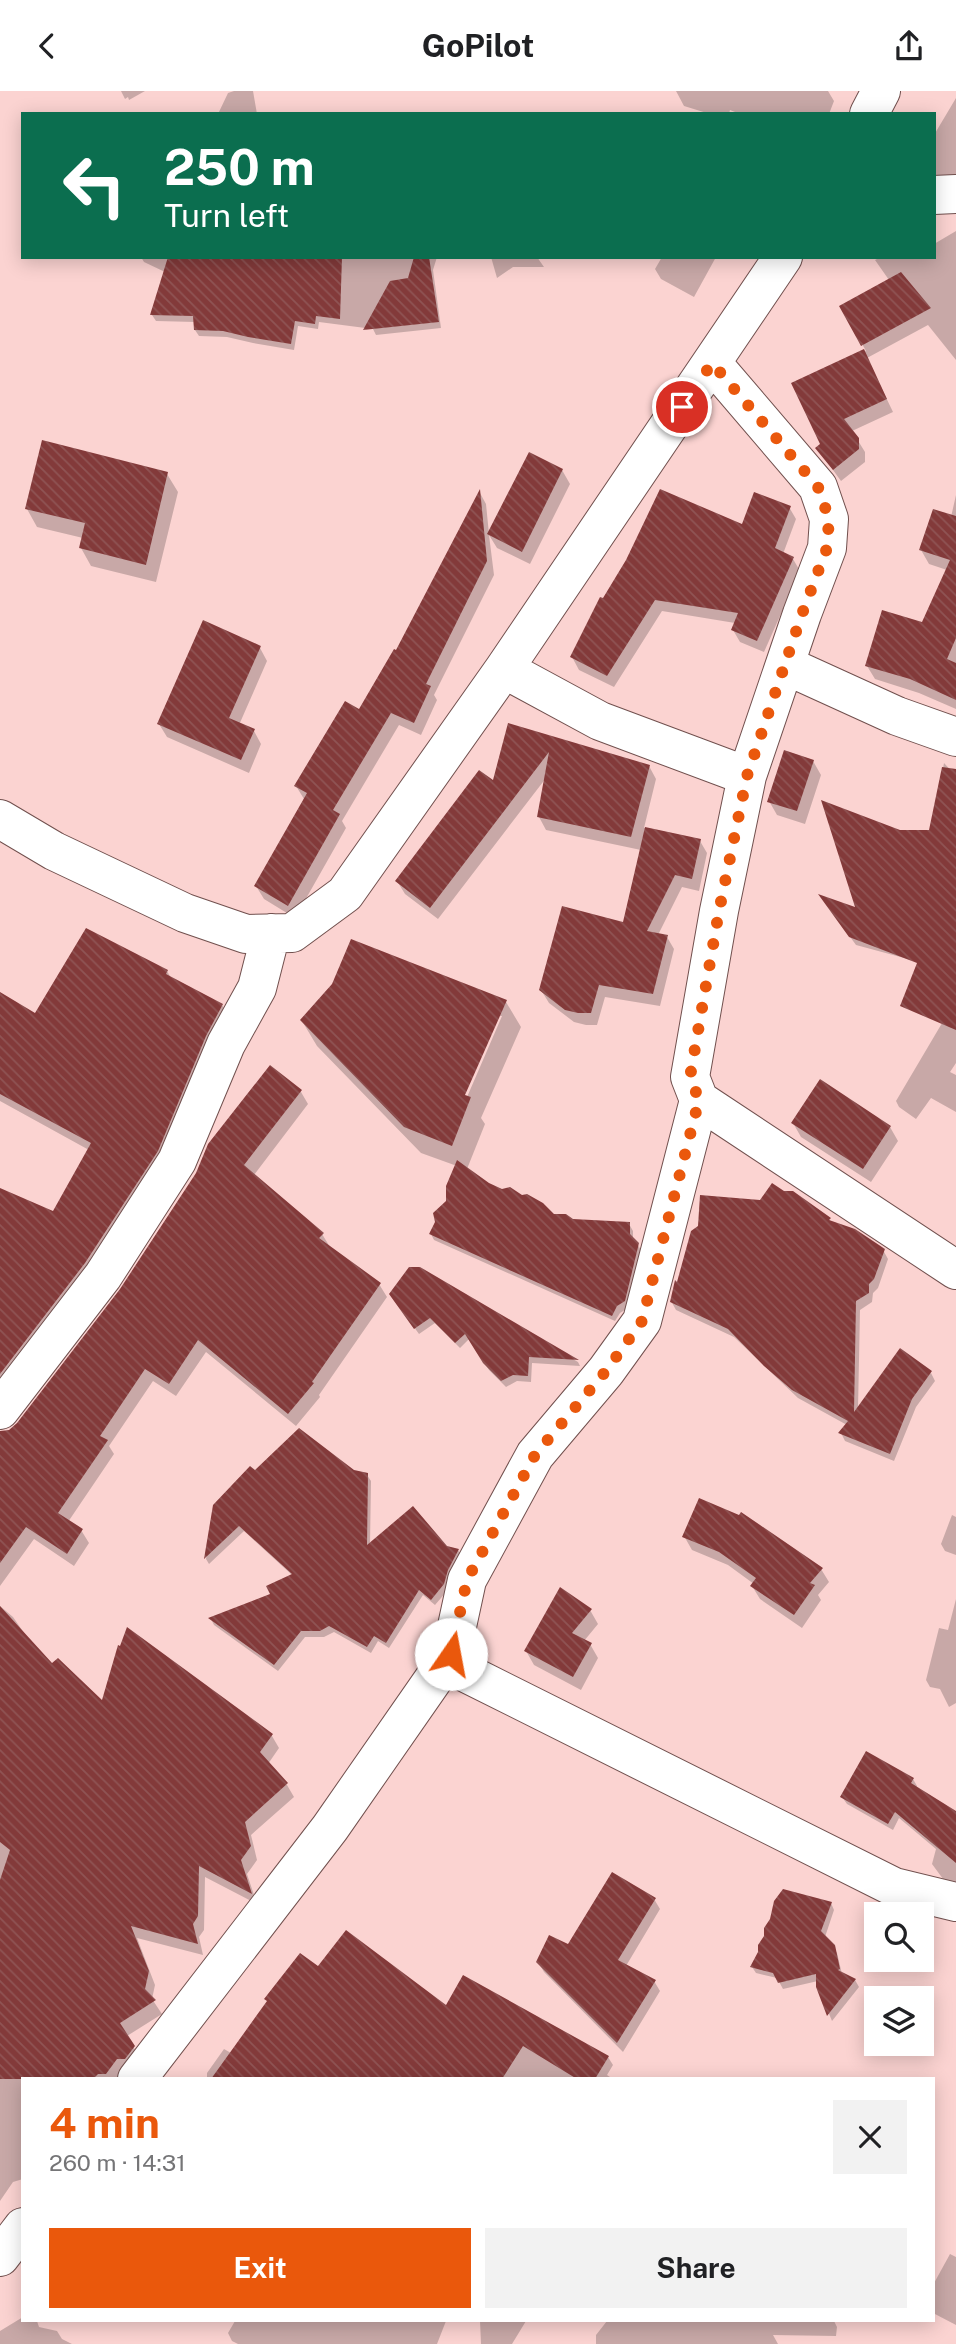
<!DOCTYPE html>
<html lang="en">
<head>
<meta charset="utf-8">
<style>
  body { margin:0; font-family:"Public Sans",sans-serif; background:#f2f2f2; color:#202124; height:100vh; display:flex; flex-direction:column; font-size:26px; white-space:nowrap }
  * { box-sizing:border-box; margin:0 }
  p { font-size:23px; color:#757577 }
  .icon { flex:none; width:38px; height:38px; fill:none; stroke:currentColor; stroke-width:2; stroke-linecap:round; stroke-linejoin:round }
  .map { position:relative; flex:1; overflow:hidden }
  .details { position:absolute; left:21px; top:1986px; width:914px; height:245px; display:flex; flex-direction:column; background:#fff; border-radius:0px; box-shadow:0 4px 18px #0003 }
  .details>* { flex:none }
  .banner { position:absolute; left:21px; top:21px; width:915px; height:147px; border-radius:0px; box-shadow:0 4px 18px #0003; background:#0b6e4f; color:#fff; overflow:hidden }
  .controls { position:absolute; left:864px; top:1811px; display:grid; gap:14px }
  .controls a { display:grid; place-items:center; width:70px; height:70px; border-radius:0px; background:#fff; box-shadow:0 4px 18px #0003; font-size:35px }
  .pin { position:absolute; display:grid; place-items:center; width:60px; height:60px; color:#fff; margin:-30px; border:4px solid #fff; border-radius:50%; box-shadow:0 2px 7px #0007 }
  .me { position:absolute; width:77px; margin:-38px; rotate:12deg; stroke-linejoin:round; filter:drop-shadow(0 0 5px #0008) }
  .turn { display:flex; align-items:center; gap:24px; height:147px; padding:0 28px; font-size:32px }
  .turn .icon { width:91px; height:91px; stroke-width:2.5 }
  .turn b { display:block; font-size:49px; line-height:60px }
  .round { display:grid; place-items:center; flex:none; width:74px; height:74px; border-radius:0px; background:#f2f2f2 }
  .headline { display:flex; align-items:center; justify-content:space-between; height:119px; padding:0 28px }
  h1 { font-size:42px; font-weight:700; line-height:52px; color:#ea580c }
  .action { display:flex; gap:14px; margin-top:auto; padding:14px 28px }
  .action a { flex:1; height:80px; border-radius:0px; background:#ea580c; color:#fff; font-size:28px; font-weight:700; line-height:80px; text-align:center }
  .action a+a { background:#f2f2f2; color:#202124 }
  header { display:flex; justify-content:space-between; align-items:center; height:91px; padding:0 28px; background:#fff; font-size:32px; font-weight:700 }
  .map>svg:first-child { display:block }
</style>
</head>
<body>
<header><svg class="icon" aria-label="back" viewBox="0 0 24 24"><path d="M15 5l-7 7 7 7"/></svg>GoPilot<svg class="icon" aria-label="share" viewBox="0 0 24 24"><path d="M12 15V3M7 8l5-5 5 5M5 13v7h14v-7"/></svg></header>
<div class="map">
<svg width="956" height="2253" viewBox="0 0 956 2253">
  <defs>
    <pattern id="building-back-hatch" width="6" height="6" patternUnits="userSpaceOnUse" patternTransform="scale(1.75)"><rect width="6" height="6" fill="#833a3a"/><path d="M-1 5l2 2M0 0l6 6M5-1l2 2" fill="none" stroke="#8f5454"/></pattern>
  </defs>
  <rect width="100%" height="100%" fill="#fbd3d1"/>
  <path fill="#0003" fill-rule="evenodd" d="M121,0H145L129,9L128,6L125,8Z
    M234,0H253L257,23H218L228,2Z
    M676,0H828L834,10L829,23H740L730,19L729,23H710L684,15Z
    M956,7V87L934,88V44Z
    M956,140V269L928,234L867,267L893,321L852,340L865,361V371L841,390L817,357L822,354L794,293L866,260L841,215L889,189L875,169L881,166H934V153Z
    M141,166H321L355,168L356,166H437L433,179L441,237L376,244L373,238L319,231L318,238L298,235L294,259L253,252L227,246L199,245L195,239V231L156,230L152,224L165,181L144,171Z
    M491,166H537L544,176H513L497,187Z
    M662,166H716L694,206L661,188L655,178Z
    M562,379L570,393L530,473L497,457L489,444L494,484L434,604L437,609L421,644L399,634L342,730L346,737L295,827L264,808L256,795L304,708L296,695L360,621L397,561L480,402L486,413L489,443Z
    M167,383L178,401L156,491L91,475L81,457L83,447L37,436L27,418Z
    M956,404V618L919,602L875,588L867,575L923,533L947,479L929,473L921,459L951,426Z
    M789,416L796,428L783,463L793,468L800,480L764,561L740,551L733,539L735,532L662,520L614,596L579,579L572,566L628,470L743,435Z
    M260,557L267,570L239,634L254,640L261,653L249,682L167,646L159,633Z
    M510,634L649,675L656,688L644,737L700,750L707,762L699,800L682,796L658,844L667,846L674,858L660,915L605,906L597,934H586L574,931L549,912L541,899L625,833L641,759L546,739L539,726L546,687L438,828L405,803L397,790L494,692Z
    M813,670L821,684L805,733L777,724L769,710Z
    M944,672L956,685V881L856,854L826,813L858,819L900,740L931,741Z
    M167,880L171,887L222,914L230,927L164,1073L0,1305V1099L54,1122L89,1059L0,1010V955L36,924Z
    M506,911L521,936L481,1027L485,1033L467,1078L489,1094L553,1124L573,1130L629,1133L633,1140V1148L642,1160L628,1217L620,1222L615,1230L434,1149L431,1143L448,1111L457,1075L421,1062L317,955L302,930ZM498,925H502L464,1013L460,1011Z
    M948,922L956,927V972L950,981L956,984V1021L931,1007L916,1028L899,1016L896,1010Z
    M270,977L301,1001L308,1013L254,1084L322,1143L330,1156L379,1193L387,1206L319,1304L320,1306L296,1335L206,1261L176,1305L153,1290L109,1355L114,1363L68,1431L81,1439L89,1452L74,1475L34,1448L0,1495V1342L10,1341L19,1334L123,1198Z
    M793,1032L890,1036L898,1050L871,1091L801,1046Z
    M829,1128L832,1132L883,1159L888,1168L878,1197L873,1202L872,1211L860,1219L858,1318L931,1282L935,1290L916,1316L894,1370L845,1350L841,1342L847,1334L798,1307L734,1246L676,1219L671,1210Z
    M419,1178L578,1271L580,1275L532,1272L531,1291L517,1290L506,1296L489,1279L469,1248L460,1257L435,1232L419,1243L395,1210Z
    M353,1381L367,1384L371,1390L370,1454L446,1457L458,1459L462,1466L447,1500L435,1514L423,1504L389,1557L378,1550L371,1562L334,1541L324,1546H305L278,1580L214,1534L211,1528L273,1504L292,1484L244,1440L209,1473L206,1468L215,1415L255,1382Z
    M952,1424L956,1426V1464L945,1460L941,1453Z
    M684,1445L821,1478L829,1491L818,1504L821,1509L802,1537L760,1508L752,1495L754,1493L728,1474L692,1459Z
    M956,1508V1612L949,1616L940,1598L930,1596L926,1589L939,1537L948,1539Z
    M0,1515L13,1526L29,1549L52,1575L103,1613L128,1539L272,1645L279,1657L268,1673L287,1694L294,1706L251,1744L257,1769L247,1783L257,1813L205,1786L204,1839L199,1846L203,1864L137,1847L155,1894L152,1908L162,1923L127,1945L141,1969L119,1988H23V2088L13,2091L0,2110Z
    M590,1519L598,1533L584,1550L590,1553L598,1567L581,1599L534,1574L526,1560Z
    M913,1688L917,1695L916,1698L956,1722V1794L946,1792L932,1773L936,1758L899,1727L893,1739L847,1713L842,1706Z
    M654,1808L660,1818L626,1875L654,1890L660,1900L623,1961L544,1881L538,1871Z
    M831,1812L834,1819L825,1846L837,1862L842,1883L855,1889L859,1896L832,1930L818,1896V1890L783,1898L777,1887L756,1882L752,1876Z
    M266,1908L319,1988H207V1982L224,1958L231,1962L268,1912Z
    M447,1917L608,1966L613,1974L607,1984L613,1988H379Z
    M950,2163L956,2166V2234L933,2222V2194Z
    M23,2226V2230H37L39,2236L57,2240L62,2248L72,2253H0V2240Z
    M235,2230H446L437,2253H238L232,2250L228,2242Z
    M480,2230H526L512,2253H481Z
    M607,2230H834L837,2236L836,2245L773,2244L778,2253H596V2244Z"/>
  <path fill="url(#building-back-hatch)" d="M168,166H342L340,228L316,225L315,233L295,230L291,253L248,246L223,240L194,239L193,225L150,224Z
    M414,166H429L439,231L363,239L390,190L408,187Z
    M901,181L931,217L861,255L839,215Z
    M864,258L887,308L844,328L859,347V358L833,379L815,357L820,353L791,292Z
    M42,349L168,381L146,474L79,457L85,432L25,418Z
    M529,361L563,378L522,461L487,443Z
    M480,398L487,470L426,593L431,595L414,632L391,622L333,719L340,723L288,815L254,795L307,702L294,695L345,610L359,618L394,558L396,559Z
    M660,398L742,433L754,401L791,415L775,457L794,466L757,550L731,539L738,522L655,509L607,585L570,566L600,506L603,507L626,469Z
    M933,418L956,425V547L947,568L956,572V609L910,588L865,575L882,519L922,531L950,469L919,459Z
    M203,529L261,555L229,627L255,638L241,669L157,633Z
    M508,632L650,674L631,746L537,726L549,661L430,817L395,790L479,679L493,689Z
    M784,659L814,669L797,720L767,711Z
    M942,676L956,678V939L900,915L917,872L849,846L818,803L855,816L821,709L900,739H929Z
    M645,736L701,748L692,788L675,784L647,840L668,844L653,903L599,894L591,922H578L565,919L539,899L562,815L623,831Z
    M86,837L168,879L166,883L223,913L206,945L158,1060L85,1172L0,1283V1097L53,1120L91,1052L0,1003V901L35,922Z
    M351,848L507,909L465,1004L471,1006L452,1055L404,1036L300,929L332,893Z
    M270,974L302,999L244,1074L324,1142L319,1147L381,1192L312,1291L314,1292L288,1323L198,1249L169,1293L145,1278L100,1345L108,1349L58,1422L83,1438L67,1463L26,1436L0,1472V1340L9,1339L17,1332L120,1198L196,1082L208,1053Z
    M820,988L891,1035L863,1078L791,1032Z
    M457,1069L489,1092L502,1098L510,1096L522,1104L527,1103L543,1112L554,1123H566L573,1128L630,1131V1143L639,1152L625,1210L617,1215L612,1225L429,1143L435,1131L433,1122L446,1110V1095Z
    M772,1092L784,1100H793L831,1127L829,1129L855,1138L885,1158L874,1188L869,1193V1202L856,1210L854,1321L900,1257L932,1280L912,1308L890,1363L838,1342L848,1330L792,1299L764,1275L728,1238L670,1211L675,1189L677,1191L691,1140L698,1135L700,1104L760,1109Z
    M409,1176H420L579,1269L529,1266L528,1285L513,1284L501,1290L483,1272L465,1243L455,1252L430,1227L414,1238L389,1203Z
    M299,1337L354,1379L368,1382L367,1454L413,1415L447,1455L459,1458L448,1479L444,1493L431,1509L419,1499L386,1552L374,1545L367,1556L329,1535L320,1540H301L274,1574L208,1527L270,1503L266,1495L292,1483L239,1435L204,1468L213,1414L250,1375L255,1379Z
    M699,1407L739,1424L741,1421L823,1477L810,1492L815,1494L794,1524L750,1495L756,1487L719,1461L682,1446Z
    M560,1496L592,1518L572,1542L592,1552L573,1586L524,1560Z
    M0,1515L52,1572L58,1567L102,1609L118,1554L120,1555L127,1536L273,1643L260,1661L288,1692L245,1731L251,1755L241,1769L252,1803L199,1775L198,1825L193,1833L198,1853L131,1835L149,1880L145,1898L156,1909L120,1932L135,1955L125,1968H117L106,1983H98L93,1988H0V1789L10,1759L0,1751Z
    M866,1660L914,1687L911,1692L956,1720V1772L895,1721L888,1733L840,1706Z
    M612,1781L656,1807L618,1869L656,1889L617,1952L536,1871L549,1844L568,1853Z
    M783,1798L832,1811L821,1840L835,1854L840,1878L838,1879L856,1888L827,1925L816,1896V1883L778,1892L773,1882L750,1876L758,1861V1854L764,1845V1837L770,1828L774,1810Z
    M346,1839L446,1914L463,1884L609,1965L595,1988H577L523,1955L502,1988H211L267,1910L264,1908L300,1862L318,1875Z"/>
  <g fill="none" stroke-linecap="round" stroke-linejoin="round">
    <defs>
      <path id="minor" d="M869,23L881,0
        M934,104L956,103
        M712,272L818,396L829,428L827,457L802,523L747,685L719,820L690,986L699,1009L642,1230L606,1280L535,1364L467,1489L451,1563L464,1581L894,1796L956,1811
        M785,574L897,625L956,646
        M504,578L600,630L747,685
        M0,728L54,760L185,822L246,843L292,842L345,803L504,578L783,166
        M699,1009L956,1179
        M0,1319L103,1185L177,1070L226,953L257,897L271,842
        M137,1988L330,1737L451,1563
        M0,2166L23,2136"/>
    </defs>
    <use href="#minor" stroke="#71504e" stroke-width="40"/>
    <use href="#minor" stroke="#fff" stroke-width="38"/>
  </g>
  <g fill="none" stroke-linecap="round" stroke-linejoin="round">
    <path stroke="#ea580c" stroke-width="12" stroke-dasharray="0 21.6" d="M451,1563L467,1489L535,1364L606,1280L642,1230L699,1009L690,986L719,820L747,685L802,523L827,457L829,428L818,396L712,272L682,316"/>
  </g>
</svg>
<div class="controls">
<a><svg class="icon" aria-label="search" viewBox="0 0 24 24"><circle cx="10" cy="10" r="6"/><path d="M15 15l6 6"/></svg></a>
<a><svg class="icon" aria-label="layers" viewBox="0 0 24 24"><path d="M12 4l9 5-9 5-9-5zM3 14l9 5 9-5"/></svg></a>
</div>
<div class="pin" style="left:682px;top:316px;background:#d93025"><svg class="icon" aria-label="arrive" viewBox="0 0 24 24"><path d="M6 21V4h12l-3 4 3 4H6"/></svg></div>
<svg class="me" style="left:451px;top:1563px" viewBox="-20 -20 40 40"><circle r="19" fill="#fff"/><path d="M0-13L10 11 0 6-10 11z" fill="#ea580c"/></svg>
<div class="banner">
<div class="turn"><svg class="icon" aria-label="left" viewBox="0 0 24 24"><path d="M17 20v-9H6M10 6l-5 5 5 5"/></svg><div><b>250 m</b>Turn left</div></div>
</div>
<section class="details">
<div class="headline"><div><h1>4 min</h1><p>260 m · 14:31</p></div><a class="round"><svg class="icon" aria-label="close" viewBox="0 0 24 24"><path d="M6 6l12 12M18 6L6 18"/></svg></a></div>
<div class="action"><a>Exit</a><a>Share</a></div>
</section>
</div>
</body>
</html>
